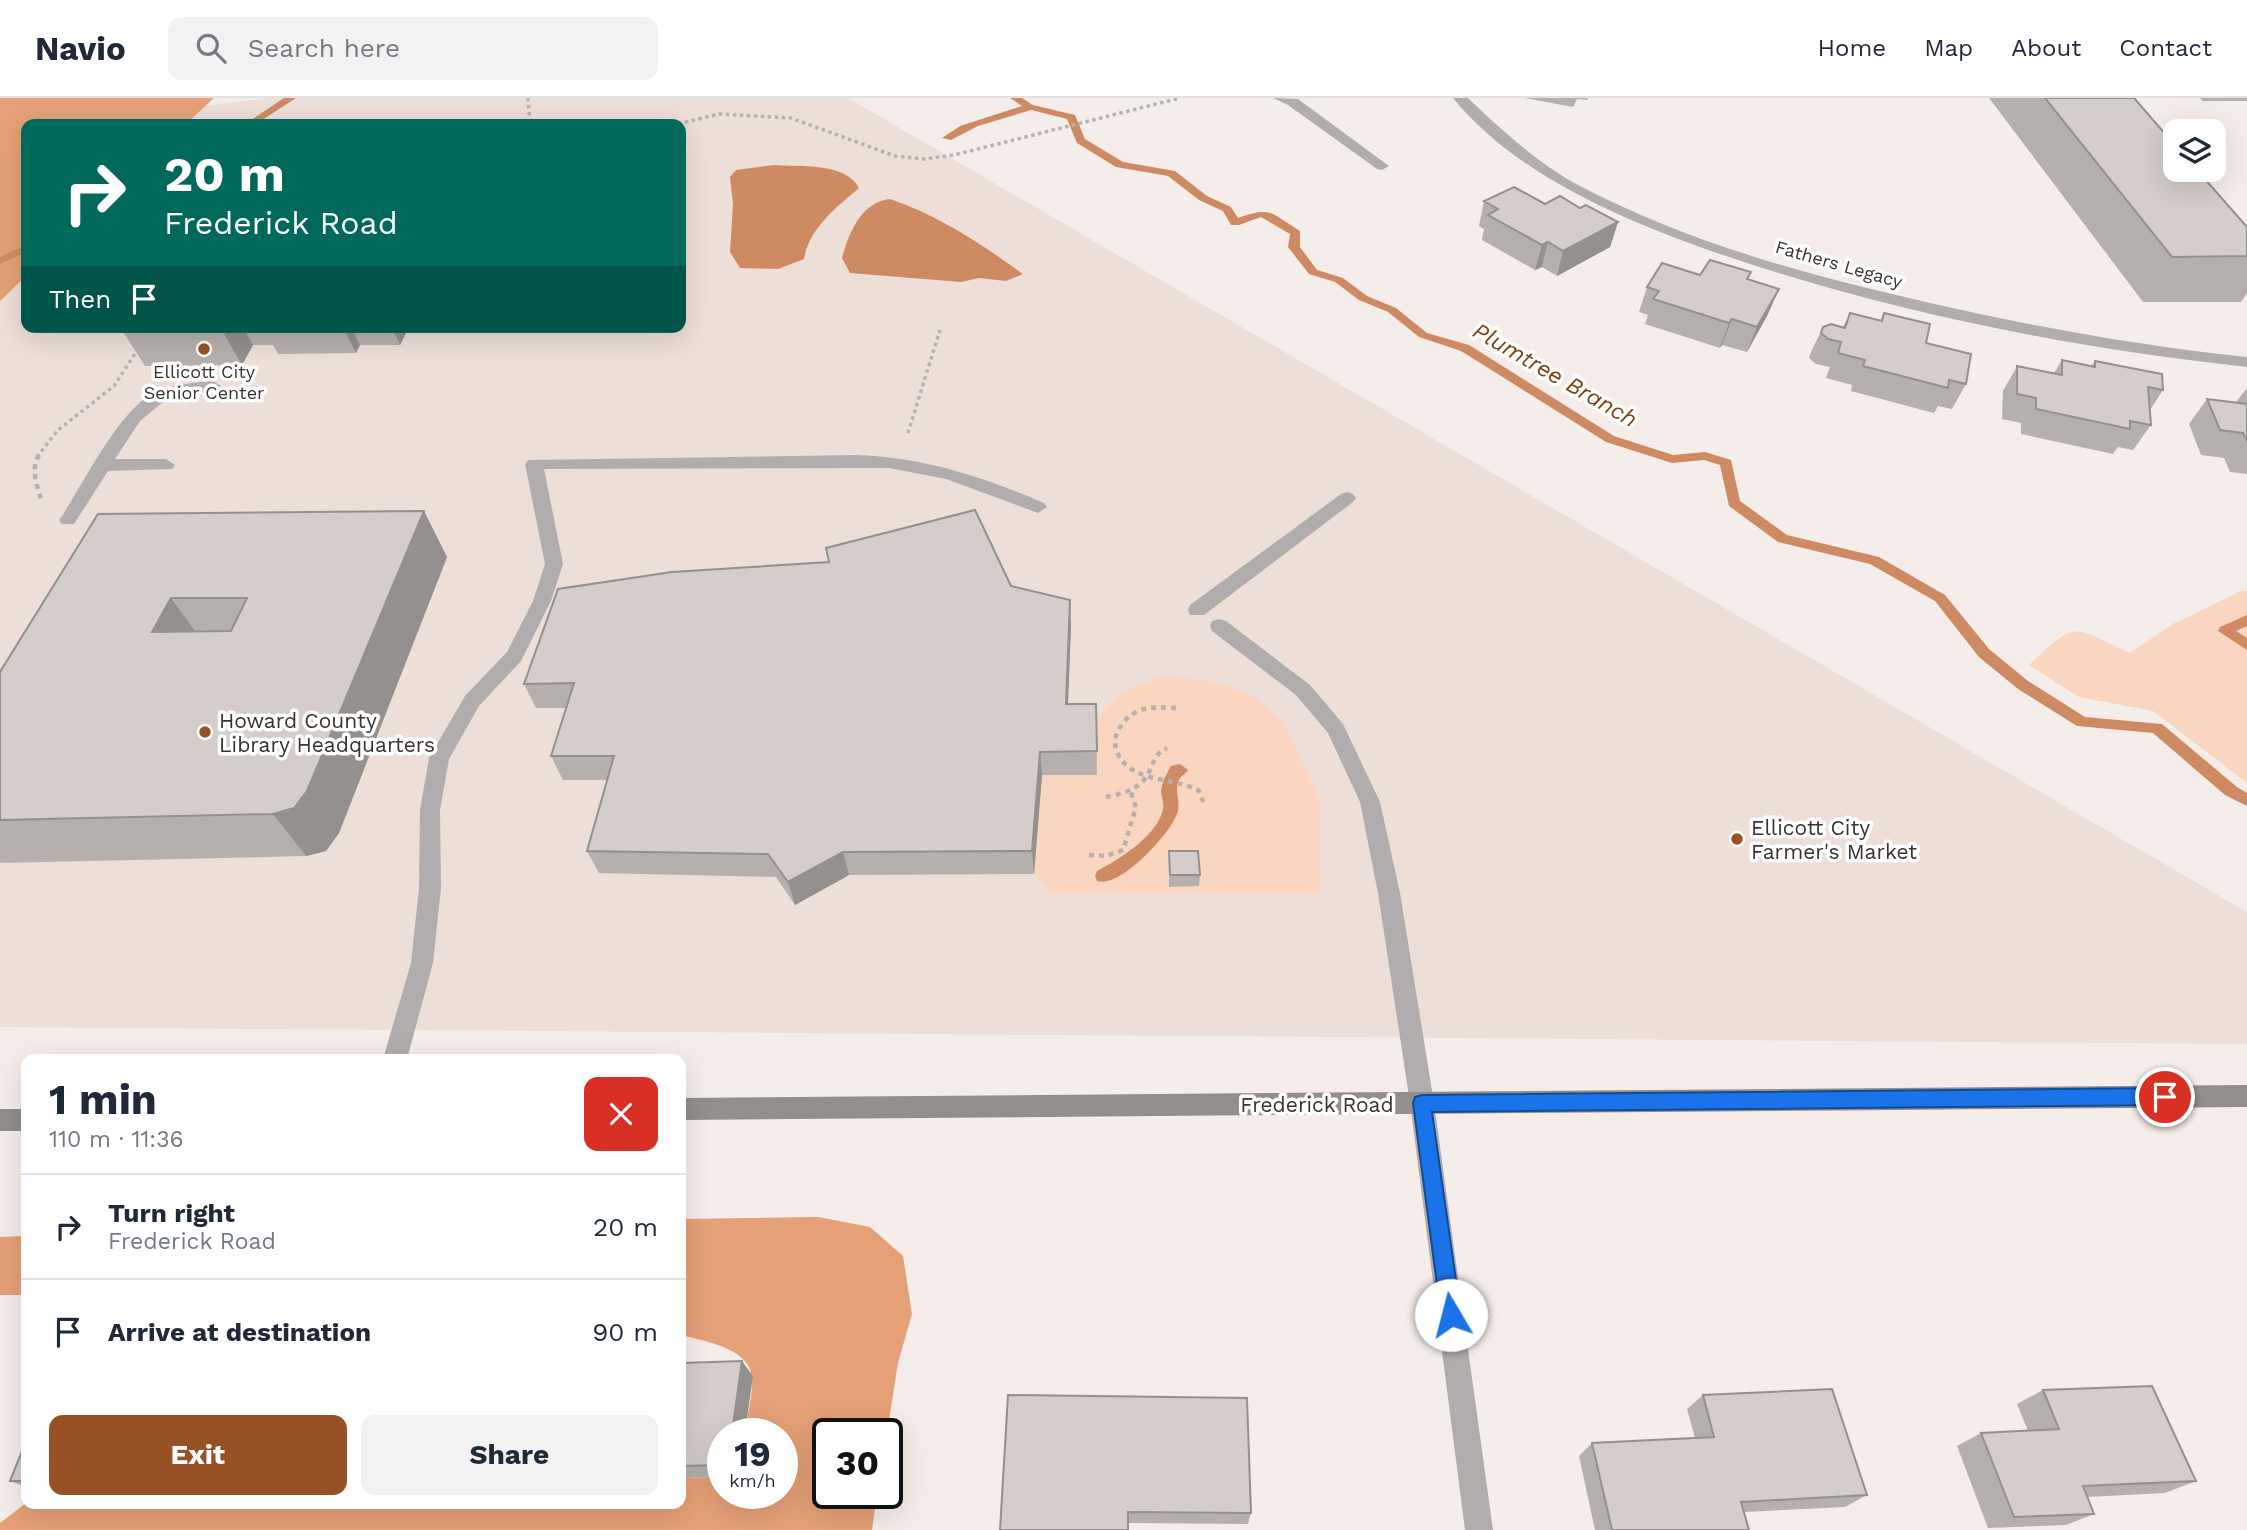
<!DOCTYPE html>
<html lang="en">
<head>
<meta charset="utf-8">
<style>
  body { margin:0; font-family:"Work Sans",sans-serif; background:#f2f2f3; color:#1f2937; height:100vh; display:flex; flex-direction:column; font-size:26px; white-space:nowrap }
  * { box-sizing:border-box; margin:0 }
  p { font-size:23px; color:#747a83 }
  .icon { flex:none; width:38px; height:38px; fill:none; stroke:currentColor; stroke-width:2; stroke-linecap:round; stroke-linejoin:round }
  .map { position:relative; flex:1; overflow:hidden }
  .details { position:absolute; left:21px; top:956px; width:665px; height:455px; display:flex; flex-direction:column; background:#fff; border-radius:14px; box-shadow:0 7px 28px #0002 }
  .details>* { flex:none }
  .banner { position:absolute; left:21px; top:21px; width:665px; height:214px; border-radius:14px; box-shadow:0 7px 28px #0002; background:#00695c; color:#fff; overflow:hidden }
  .fabs { position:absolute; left:2163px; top:21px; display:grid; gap:14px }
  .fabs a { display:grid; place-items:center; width:63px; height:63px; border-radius:14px; background:#fff; box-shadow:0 7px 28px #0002; font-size:35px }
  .speed { position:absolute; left:707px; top:1320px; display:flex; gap:14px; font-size:35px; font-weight:700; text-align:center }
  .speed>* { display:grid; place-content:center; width:91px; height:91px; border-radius:50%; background:#fff; box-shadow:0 7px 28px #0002; line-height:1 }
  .speed small { font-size:18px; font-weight:400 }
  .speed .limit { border:4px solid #111; border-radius:10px; background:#fff; color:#111 }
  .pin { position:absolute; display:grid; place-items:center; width:60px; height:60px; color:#fff; margin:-30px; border:4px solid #fff; border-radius:50%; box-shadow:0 2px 7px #0007 }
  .me { position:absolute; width:77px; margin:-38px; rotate:352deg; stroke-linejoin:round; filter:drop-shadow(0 0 5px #0008) }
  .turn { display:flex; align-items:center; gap:24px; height:147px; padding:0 28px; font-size:32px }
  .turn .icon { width:91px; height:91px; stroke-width:2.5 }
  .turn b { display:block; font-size:49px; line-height:60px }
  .then { display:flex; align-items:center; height:66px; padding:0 28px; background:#0003; gap:14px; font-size:26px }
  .round { display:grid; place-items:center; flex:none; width:74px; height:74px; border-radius:14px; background:#f2f2f3 }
  .headline { display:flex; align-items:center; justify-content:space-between; height:119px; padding:0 28px }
  h1 { font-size:42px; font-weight:700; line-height:52px }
  .primary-button { display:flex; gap:14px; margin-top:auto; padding:14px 28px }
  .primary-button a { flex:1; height:80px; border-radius:14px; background:#965224; color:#fff; font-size:28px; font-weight:700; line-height:80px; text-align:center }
  .primary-button a+a { background:#f2f2f3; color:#1f2937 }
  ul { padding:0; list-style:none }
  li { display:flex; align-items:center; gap:21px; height:105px; padding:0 28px; border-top:2px solid #e0e1e3 }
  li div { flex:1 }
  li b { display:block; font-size:26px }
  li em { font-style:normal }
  header { display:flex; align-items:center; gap:42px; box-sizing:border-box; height:98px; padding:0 35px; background:#fff; border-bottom:2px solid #e0e1e3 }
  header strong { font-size:33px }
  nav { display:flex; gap:38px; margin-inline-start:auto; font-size:24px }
  .search { width:490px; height:63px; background:#f2f2f3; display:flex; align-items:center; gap:18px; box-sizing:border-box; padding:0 24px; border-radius:14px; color:#747a83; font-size:26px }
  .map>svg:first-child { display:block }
</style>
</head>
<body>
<header>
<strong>Navio</strong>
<div class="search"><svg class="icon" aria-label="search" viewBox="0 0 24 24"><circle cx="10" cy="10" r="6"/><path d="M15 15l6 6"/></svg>Search here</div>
<nav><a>Home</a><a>Map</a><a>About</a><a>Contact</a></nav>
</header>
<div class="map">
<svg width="2247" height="1432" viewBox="0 0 2247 1432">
  <rect width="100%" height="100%" fill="#f5ede9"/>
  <path fill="#edded7" d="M268,0H848L2247,814V946L0,929V203L26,178V229H681V26H186L205,8Z"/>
  <path fill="#fad6c1" d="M2241,493H2247V685L2153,613L2079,599L2029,567C2078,520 2072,529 2130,555L2173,526Z
    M1166,578L1215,584L1244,594L1261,604L1281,621L1321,703L1320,795L1051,796L1034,776L1042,677H1097C1097,663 1095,647 1096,633C1099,601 1140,584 1166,578Z"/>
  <path fill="#e5a077" d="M0,0H214L186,26H26V178L0,203Z
    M818,1119L870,1129L903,1158L912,1216L898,1265L887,1335H828V1395H877L872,1432H0V1425L26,1405H681V1380L723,1379V1395H782V1335H745C747,1318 753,1298 752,1280C751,1250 703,1243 681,1237V1121Z
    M26,1138V1197H0V1139Z"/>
  <path fill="#ce8b63" d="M774,67C799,69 846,64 859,90C837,109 809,130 804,161L778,171L740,170L730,154L733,106L730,79L736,72Z
    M890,101C938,117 983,147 1023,176L1006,183L979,180L961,184L850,175L842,160C849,135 861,104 890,101Z"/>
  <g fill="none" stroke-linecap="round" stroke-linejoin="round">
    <path fill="#ce8b63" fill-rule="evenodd" d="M284,0H296L256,26H245Z
      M1010,0H1022L1033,7L1075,17L1085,41L1123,64L1175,73L1207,98L1231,109L1238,120C1272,108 1270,115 1300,133V149L1317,172L1343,180L1367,198L1396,210L1427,235L1469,247L1614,338L1673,357L1705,354L1731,362L1740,403L1787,437L1879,459L1945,497L1989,551L2028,583L2085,619L2162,626L2237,689L2247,695V708L2225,697L2153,635L2077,628L2018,591L1979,559L1935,503L1870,466L1778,444L1729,408L1720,367L1704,362L1672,365L1606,344L1461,253L1419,239L1388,214L1359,202L1335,184L1309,176L1288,149L1290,136L1261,119L1239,127H1231L1223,113L1199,102L1168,78L1116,69L1077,45L1067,21L1031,12L978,28L951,42L942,40L960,28L1022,8Z
      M26,147V154L0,166V159Z
      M2247,517V528L2236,533L2247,540V552L2218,533L2220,529Z
      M1180,666L1188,672C1186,675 1183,677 1181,679C1172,690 1182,704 1177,716C1170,736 1120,791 1097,783L1095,778L1097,773C1119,761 1153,741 1162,715C1165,706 1162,702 1161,694C1161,685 1167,675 1171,668Z"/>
    <path stroke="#b7b1ad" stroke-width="3.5" stroke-dasharray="3.5 3.5" stroke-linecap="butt" d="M528,0L530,26
      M678,26L719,16L791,20L895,58L924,61L954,57L1180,0
      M908,335L940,232
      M37,359L58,332L114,288L138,251"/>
    <path stroke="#b7b1ad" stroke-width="4.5" stroke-dasharray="5 5" stroke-linecap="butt" d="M39,357C30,370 37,387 41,401
      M1176,610C1155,609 1137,607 1122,626C1117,633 1113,642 1116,651C1127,686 1174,678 1199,693L1204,706
      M1106,699C1119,696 1134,693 1143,683C1154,671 1151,657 1167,650
      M1089,757L1106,758L1123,752L1136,709L1130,692"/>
    <path fill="#b1adac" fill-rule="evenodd" d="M1273,0L1298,1L1389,68L1382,72L1377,71L1288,7Z
      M213,283L221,288L219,292L190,295L163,304L140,323L115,361H166L175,367L172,371L108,373L74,426H62L59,422L62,418C83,385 118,316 150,297C169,286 192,285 213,283Z
      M856,357C923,359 983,379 1044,405L1047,409L1038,415L946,381L889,370L544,371L563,466L551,503L521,563L479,608L449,661L440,712L441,790L433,865L407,961H383L411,865L419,790L420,712L429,660L465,598L507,554L533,503L545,466L525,366L528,362Z
      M1347,394L1353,396L1356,400L1353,404L1204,517H1190L1188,512L1190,507L1341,396Z
      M1219,521L1226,523L1310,587L1343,626L1380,704L1400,795L1434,1005L1431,1013L1422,1016L1413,1013L1410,1005L1378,795L1360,704L1328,635L1296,597L1212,533L1210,528L1212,523Z"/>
    <path fill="#b1adac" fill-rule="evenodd" d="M1453,0H1468C1500,31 1540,67 1580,88C1689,145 1810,178 1930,205C2036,229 2139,248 2247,259V269C2079,251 1911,218 1750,166C1649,133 1522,85 1453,0Z
      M1422,994L1431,997L1434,1005L1493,1432H1465L1410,1005L1413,997Z"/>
    <path fill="#928e8b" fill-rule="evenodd" d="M2247,987V1009L681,1022V1000Z
      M0,1011H26V1033H0Z"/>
  </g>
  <path fill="#b6b0ad" d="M1525,0H1588L1587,2L1577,1L1573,9Z
    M1989,0H2134L2247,129V195L2241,204H2143Z
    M2200,0H2247V3H2203Z
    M1484,103L1545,106L1580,110L1618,124L1610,149L1557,178L1542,169L1535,172L1482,142L1484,131L1479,128Z
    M1700,177L1748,182L1768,216L1747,254L1722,247L1720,250L1645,226L1648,217L1639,214L1647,189Z
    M1850,215L1880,223L1884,215L1926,245L1966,286L1952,311L1938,308L1934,315L1851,293L1852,287L1826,280L1830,269L1816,266L1809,260L1811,254L1823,229H1843Z
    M120,229H409L400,247H360L356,255L278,256L273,247H253L242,267L145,268Z
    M2062,262L2091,268L2095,263L2163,292L2150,312L2151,327L2133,352L2118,349L2113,356L2021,336V325L2002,321L2003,293L2017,268L2054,275Z
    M2247,290V376L2230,374L2224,360L2201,357L2189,326L2207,301L2236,304Z
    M98,416L447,459L339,735L326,753L306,758L0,765V574Z
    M1011,488L1071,527L1068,606H1096L1097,677H1042L1034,776L849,777L795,807L776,779L599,775L587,753L608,682H563L551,658L566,610H536L524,586Z
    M1169,753L1200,777L1199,788L1169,789Z
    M681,1258L686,1265L753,1278L723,1335V1379L681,1380Z
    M2043,1292L2196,1383L2165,1395L2087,1399L2094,1416L2066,1427L1988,1430L1957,1348L1981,1335L2028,1333L2017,1306Z
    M1703,1297L1867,1397L1845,1409L1744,1414L1749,1432H1595L1579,1358L1592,1345L1695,1340L1687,1311Z
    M1247,1300L1251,1415L1248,1426L1128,1425L1000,1432Z
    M26,1343V1389L10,1383Z"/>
  <path fill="#94908d" d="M1618,124L1610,149L1557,178L1563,153Z
    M1548,144L1542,169L1535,172L1542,147Z
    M1779,191L1768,216L1747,254L1757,229Z
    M1732,221L1722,247L1720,250L1729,225Z
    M220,229H243L253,247L242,267Z
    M343,229H351L360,247L356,255Z
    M392,229H409L400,247Z
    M424,413L447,459L339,735L326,753L306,758L273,716Z
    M171,500L204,545L152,534Z
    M1070,502L1071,527L1067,630L1066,606Z
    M1040,654L1042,677L1034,776L1032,753Z
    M843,754L849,777L795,807L788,784Z
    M742,1263L753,1278L745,1335H732Z"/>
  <path fill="#d4cdc9" stroke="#94908d" stroke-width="2" fill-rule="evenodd" d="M2045,0H2134L2175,47V72H2197L2247,129V158L2172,159Z
    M1514,89L1545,106L1560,98L1580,110L1586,107L1618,124L1563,153L1548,144L1542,147L1488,117L1498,111L1484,103Z
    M1710,162L1751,174L1747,181L1779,191L1757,229L1732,221L1729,225L1653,201L1659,193L1647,189L1662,165L1700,177Z
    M1850,215L1882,223L1884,215L1930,226L1926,245L1971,256L1966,286L1949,282L1948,290L1863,268L1865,262L1838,255L1841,244L1828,241L1821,235L1823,229L1831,226L1845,230Z
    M2062,262L2095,269V263L2162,276L2163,292L2148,289L2151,327L2130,323V331L2036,311V300L2017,296V268L2062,277Z
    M2207,301L2247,306V343L2243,335L2220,332Z
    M975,412L1011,488L1070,502L1066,606H1096L1097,653L1040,654L1032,753L843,754L788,784L768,756L587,753L614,658H551L574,585L524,586L558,491L672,474L829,464L826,450Z
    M424,413L307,693L294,710L273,716L0,722V574L98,416ZM171,500H247L231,533L152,534Z
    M1169,753H1198L1200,777H1170Z
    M742,1263L732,1335H723V1367L681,1368V1265Z
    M2152,1288L2196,1383L2083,1388L2094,1416L2014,1419L1981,1335L2059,1331L2043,1292Z
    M1832,1291L1867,1397L1741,1404L1749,1432H1612L1592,1345L1714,1339L1703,1297Z
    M1008,1297L1247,1300L1251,1415L1128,1414V1432H1000Z
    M26,1343V1383H10Z"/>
  <path fill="#1a73e8" stroke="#114b97" stroke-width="2" d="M2165,990L2171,993L2174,999L2171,1004L2165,1007L1432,1014L1461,1217L1458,1224L1451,1227L1443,1224L1441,1217L1413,1005L1415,999L1422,997Z"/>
  <g fill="#965224" stroke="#fff" stroke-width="2.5">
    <circle cx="204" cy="251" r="7"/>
    <circle cx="205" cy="634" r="7"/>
    <circle cx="1737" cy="741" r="7"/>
  </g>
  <g text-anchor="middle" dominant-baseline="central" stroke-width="7" stroke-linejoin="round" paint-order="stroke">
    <g font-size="18" fill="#363331" stroke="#fff">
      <text transform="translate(1839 166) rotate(16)">Fathers Legacy</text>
    </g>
    <g font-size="18" fill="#363331" stroke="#fff">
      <text x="204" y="273">Ellicott City<tspan x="204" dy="21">Senior Center</tspan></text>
    </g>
    <g font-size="21" fill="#363331" stroke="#fff" text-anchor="start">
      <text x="219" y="622">Howard County<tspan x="219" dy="24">Library Headquarters</tspan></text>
      <text x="1751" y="729">Ellicott City<tspan x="1751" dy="24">Farmer's Market</tspan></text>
    </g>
    <g font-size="21" fill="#363331" stroke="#fff">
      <text x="1317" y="1006">Frederick Road</text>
    </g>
    <g font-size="23" font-style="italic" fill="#804114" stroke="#fff">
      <text transform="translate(1555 277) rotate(30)">Plumtree Branch</text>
    </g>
  </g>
</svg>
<div class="fabs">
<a><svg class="icon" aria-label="layers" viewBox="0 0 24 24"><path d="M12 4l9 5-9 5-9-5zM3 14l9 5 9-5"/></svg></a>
</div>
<div class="speed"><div>19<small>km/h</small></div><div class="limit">30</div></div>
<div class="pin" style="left:2165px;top:999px;background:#d93025"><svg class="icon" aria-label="arrive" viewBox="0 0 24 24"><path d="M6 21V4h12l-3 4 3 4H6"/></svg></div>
<svg class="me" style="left:1451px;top:1217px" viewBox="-20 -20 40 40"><circle r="19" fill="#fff"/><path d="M0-13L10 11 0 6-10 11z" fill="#1a73e8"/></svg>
<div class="banner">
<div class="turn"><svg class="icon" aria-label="right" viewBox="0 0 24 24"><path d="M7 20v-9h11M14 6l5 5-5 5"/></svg><div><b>20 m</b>Frederick Road</div></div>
<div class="then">Then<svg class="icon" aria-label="arrive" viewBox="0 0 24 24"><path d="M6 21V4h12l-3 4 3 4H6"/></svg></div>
</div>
<section class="details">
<div class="headline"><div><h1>1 min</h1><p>110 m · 11:36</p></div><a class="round" style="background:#d93025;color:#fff"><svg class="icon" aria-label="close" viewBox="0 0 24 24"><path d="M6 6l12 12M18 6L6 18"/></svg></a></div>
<ul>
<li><svg class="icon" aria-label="right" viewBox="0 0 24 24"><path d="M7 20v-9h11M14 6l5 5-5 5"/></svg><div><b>Turn right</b><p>Frederick Road</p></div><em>20 m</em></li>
<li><svg class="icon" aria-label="arrive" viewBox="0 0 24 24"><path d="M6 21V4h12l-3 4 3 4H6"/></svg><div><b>Arrive at destination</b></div><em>90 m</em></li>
</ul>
<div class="primary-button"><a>Exit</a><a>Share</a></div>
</section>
</div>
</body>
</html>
